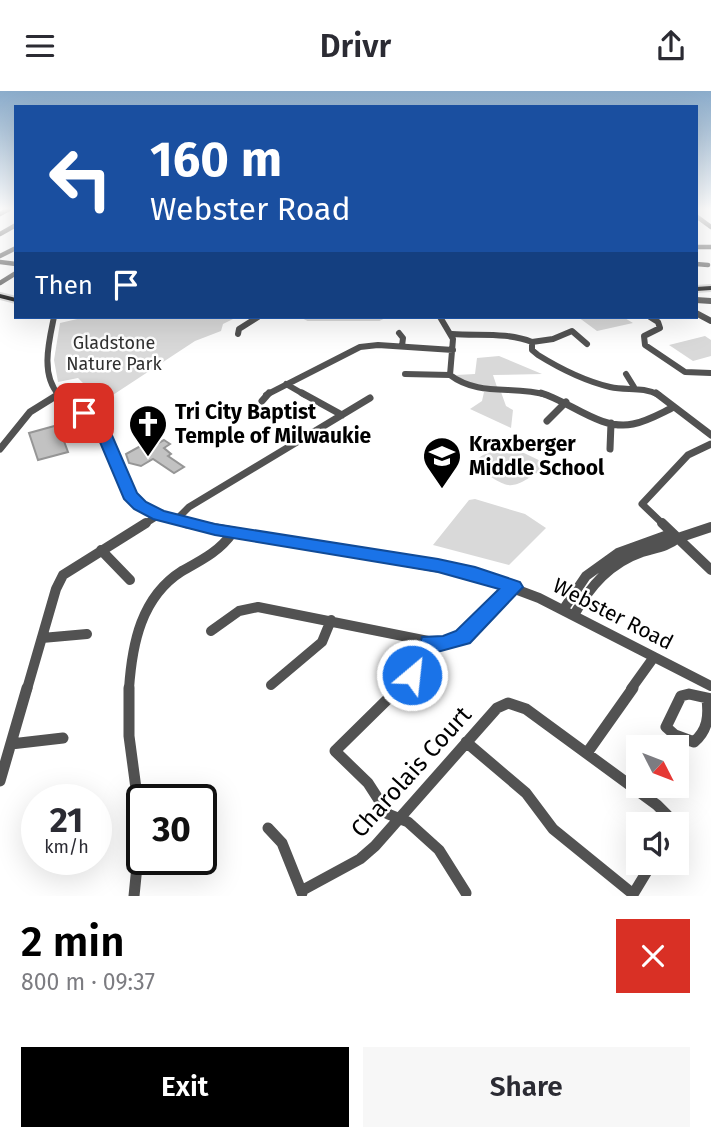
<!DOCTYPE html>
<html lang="en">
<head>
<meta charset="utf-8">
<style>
  body { margin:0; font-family:"Fira Sans",sans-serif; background:#f7f7f7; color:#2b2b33; height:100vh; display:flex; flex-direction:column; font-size:26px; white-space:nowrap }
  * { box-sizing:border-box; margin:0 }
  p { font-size:23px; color:#7c7c81 }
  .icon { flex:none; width:38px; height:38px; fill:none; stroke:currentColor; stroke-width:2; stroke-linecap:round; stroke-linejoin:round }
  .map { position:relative; height:805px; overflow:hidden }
  .details { display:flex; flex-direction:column; background:#fff; flex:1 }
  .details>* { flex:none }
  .top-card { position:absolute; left:14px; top:14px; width:684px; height:214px; border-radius:0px; box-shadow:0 7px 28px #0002; background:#1a4fa0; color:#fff; overflow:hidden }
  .needle { width:46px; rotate:132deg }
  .buttons { position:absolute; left:626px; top:644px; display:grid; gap:14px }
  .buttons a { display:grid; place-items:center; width:63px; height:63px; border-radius:0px; background:#fff; box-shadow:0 7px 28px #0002; font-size:35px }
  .speed { position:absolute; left:21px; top:693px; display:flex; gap:14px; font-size:35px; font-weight:700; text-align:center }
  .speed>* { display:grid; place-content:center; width:91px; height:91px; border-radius:50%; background:#fff; box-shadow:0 7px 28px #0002; line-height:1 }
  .speed small { font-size:18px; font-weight:400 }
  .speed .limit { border:4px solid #111; border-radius:10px; background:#fff; color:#111 }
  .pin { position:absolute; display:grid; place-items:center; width:60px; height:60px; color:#fff; margin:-30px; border-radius:14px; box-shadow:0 4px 10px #0006 }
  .me { position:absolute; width:77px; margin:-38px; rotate:28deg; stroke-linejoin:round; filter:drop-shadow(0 0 5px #0008) }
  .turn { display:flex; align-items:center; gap:24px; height:147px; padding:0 21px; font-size:32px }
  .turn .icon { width:91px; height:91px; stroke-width:2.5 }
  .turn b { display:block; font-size:49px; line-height:60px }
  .then { display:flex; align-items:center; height:66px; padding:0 21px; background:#0003; gap:14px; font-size:26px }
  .round { display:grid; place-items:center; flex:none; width:74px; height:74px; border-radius:0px; background:#f7f7f7 }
  .headline { display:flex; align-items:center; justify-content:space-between; height:119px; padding:0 21px }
  h1 { font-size:42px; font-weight:600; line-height:52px; color:#000 }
  .cta { display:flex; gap:14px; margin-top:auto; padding:14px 21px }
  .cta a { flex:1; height:80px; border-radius:0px; background:#000; color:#fff; font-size:28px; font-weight:600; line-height:80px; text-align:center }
  .cta a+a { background:#f7f7f7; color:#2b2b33 }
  header { display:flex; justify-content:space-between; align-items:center; height:91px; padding:0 21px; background:#fff; font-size:32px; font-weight:600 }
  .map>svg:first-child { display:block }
</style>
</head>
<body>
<header><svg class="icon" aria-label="menu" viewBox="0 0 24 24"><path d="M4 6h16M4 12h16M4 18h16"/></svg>Drivr<svg class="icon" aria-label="share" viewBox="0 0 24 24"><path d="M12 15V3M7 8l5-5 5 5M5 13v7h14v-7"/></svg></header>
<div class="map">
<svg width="711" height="805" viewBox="0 0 711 805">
  <rect width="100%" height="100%" fill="#fff"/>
  <path fill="#d9d9d9" d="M86,226H237L223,233L221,240L195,250L90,319L77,309L88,297L78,287L58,291L54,269L60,232Z
    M578,226H623L633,232L597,240Z
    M705,245L711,249V265L693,270L669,254Z
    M499,265L542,283L493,284L497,296L469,293L456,284L475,283L477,267Z
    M484,301H501L506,315L513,319L511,337L470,318L482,310Z
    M500,358L524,362L549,374C505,403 514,399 470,373L483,364Z
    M475,408L525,423L546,437L509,474L433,454L469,409Z"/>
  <path fill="#c2c2c2" stroke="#969696" stroke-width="2" d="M58,334L68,361L38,369L29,342Z
    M164,349L170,353L164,357L171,363L168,365L184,376L174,382L153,368L141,375L129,372L126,363L146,352L151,356Z"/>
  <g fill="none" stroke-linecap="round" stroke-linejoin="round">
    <defs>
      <path id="major" d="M711,195V199L696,200V196Z
        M0,203L16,207V211L0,207Z
        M304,226H383L379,228H308Z"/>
    </defs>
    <use href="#major" stroke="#dbdbdb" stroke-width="4"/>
    <path stroke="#525252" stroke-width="4.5" d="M0,123L9,118
      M696,125L711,136
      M0,143L16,134
      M696,156H711
      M0,165L16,157
      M0,171L16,173
      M696,173L708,174
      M0,192L16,182"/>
    <path stroke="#525252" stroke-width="6" d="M696,209L711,210
      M696,222L711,230
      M54,226C49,250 40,284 59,304
      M440,226L453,248L450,284C479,306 514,294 547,304
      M650,226L658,231L660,237L644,245L645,254L685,281L711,282
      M399,242L403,247L402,255
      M238,243L239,238L258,226
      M452,243C479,245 507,241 532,251V259L538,264C559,277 585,290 610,296C627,300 642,295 659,304
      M532,251L553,248L572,240L587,253
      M405,283L450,284
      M626,283L634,296
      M286,293L305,304
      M266,304L360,256L378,254L453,259"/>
    <path stroke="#525252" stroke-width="7" d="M57,302C72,315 91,324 103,340C111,352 114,366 119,380C130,415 159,427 193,434
      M302,302L342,324
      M541,302C571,311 601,340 633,333C648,330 661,322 674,316
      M656,302L711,344
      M262,310L269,302
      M547,330L566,311
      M0,358L30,321L59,303
      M610,358L611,332
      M176,429L189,416L370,307
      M143,434L159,424
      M664,434L642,413L688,364L711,353"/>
    <path stroke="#525252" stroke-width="10" d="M185,432L475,483L539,507L711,595
      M662,432L711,479
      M101,459L130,489
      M563,519L586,485L618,462L665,445L678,447L711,436
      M574,524C590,495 610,472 642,461C655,457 667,456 678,447
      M211,540L239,520L258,516L443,553L469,541L513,496
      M42,547L87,543
      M271,594L322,551L331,529
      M27,598L56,498L63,484L146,432
      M129,598C132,553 141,506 182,480C202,469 220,460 233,441
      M397,598L421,575L429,552
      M631,598L654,566"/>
    <path stroke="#525252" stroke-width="11" d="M129,597V645L141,735L134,805
      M399,597L335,660L368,692L388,723L408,731L439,759L466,802
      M707,608C709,625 708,639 694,651L675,644L666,636L681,605L689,603L711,608
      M466,651L526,702L553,738L633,803
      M11,653L63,647
      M587,662L633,597
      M0,690L27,597
      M268,737L282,752L302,802
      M301,800L360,768L375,755L497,617L508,612L526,618L657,714L667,724L671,733
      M632,805L652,772"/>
    <use href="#major" fill="#000" fill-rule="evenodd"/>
  </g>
  <linearGradient id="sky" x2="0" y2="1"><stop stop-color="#8baccb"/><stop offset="0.51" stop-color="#fff"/><stop offset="1" stop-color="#fff" stop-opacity="0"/></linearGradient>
  <rect width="711" height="231" fill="url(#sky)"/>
  <path fill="#1a73e8" stroke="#114b97" stroke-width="2" d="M84,318L89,319L111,342L137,402L146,411L164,420L215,433L438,468L475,476L520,491L523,496L470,552L437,561C433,575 422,597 405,591L402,584L417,562L422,546L443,545L456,540L499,498L438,481L215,444L153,428L134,418L124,408L97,344L77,322Z"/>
  <defs>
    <symbol id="church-pin" viewBox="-11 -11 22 30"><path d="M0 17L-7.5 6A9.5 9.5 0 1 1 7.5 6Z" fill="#000" stroke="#fff"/><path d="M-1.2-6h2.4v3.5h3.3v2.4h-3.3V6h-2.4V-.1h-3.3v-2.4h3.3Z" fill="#fff"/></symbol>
    <symbol id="school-pin" viewBox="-11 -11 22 30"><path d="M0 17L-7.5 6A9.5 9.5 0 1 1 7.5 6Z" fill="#000" stroke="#fff"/><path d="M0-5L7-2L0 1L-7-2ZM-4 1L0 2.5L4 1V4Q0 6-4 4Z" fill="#fff"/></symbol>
  </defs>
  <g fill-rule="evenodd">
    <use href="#church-pin" x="126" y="311" width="44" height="60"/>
    <use href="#school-pin" x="420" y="343" width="44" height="60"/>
  </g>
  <g text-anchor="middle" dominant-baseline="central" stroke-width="5" stroke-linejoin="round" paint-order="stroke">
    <g font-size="18" fill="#303030" stroke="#fff">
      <text x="114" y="252">Gladstone<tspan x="114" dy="21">Nature Park</tspan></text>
    </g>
    <g font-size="21" font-weight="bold" fill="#000" stroke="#fff" text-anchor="start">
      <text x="175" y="321">Tri City Baptist<tspan x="175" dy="24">Temple of Milwaukie</tspan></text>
      <text x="469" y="353">Kraxberger<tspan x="469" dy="24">Middle School</tspan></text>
    </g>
    <g font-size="21" fill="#000" stroke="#fff">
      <text transform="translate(613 523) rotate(27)">Webster Road</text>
    </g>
    <g font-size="24" fill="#000" stroke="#fff">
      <text transform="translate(411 681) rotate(-48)">Charolais Court</text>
    </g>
  </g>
</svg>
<div class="buttons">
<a><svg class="needle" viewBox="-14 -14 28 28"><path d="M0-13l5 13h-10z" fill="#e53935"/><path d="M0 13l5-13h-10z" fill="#7c7c81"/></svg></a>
<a><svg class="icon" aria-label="sound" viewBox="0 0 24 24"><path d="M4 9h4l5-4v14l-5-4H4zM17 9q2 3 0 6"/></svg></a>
</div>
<div class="speed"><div>21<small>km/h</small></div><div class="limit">30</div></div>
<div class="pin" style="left:84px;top:322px;background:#d93025"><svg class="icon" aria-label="arrive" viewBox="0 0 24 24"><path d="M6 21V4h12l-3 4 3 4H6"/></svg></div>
<svg class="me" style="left:412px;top:584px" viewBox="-20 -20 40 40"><circle r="17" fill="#1a73e8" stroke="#fff" stroke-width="3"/><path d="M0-11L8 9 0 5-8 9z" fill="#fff"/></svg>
<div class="top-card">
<div class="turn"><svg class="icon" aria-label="left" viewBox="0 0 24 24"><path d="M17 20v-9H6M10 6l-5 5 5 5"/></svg><div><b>160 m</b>Webster Road</div></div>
<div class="then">Then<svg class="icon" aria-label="arrive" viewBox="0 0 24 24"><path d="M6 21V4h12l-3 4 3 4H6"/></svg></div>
</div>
</div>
<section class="details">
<div class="headline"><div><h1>2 min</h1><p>800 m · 09:37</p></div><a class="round" style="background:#d93025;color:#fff"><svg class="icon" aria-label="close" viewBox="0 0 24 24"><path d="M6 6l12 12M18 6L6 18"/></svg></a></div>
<div class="cta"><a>Exit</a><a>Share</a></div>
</section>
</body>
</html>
